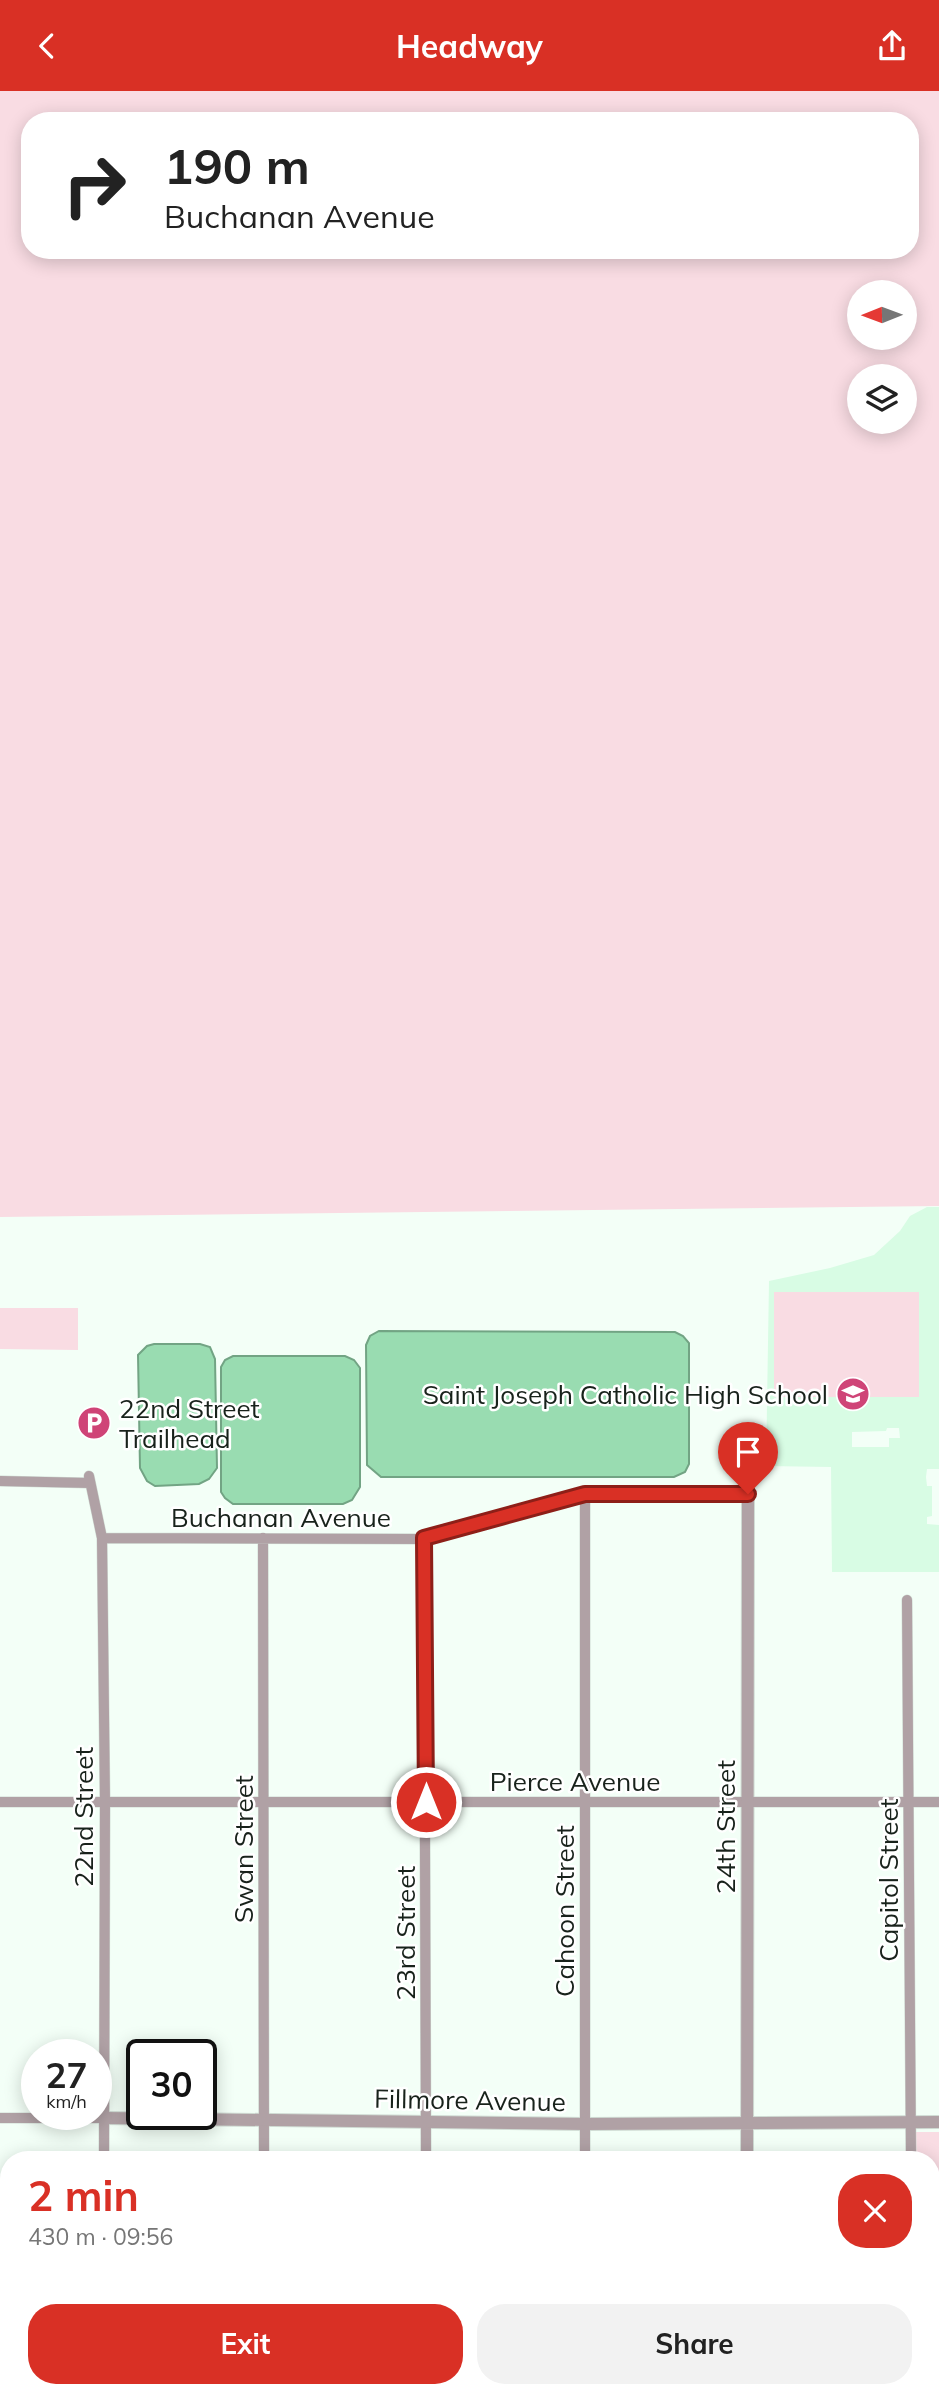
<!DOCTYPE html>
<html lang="en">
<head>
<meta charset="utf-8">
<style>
  body { margin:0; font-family:Mulish,sans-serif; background:#f2f2f2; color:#222; height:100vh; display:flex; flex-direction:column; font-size:26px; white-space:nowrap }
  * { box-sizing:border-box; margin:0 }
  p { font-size:23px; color:#767676 }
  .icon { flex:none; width:38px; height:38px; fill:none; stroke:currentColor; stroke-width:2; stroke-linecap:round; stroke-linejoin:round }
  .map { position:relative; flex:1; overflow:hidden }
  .drawer { position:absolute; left:0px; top:2060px; width:940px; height:247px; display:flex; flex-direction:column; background:#fff; border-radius:28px 28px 0 0; box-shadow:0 4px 18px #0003 }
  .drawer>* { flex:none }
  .guide { position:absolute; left:21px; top:21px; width:898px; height:147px; border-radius:28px; box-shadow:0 4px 18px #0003; background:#fff; color:#222; overflow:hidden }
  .needle { width:46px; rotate:269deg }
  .buttons { position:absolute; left:847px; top:189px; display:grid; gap:14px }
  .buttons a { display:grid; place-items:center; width:70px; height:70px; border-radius:50%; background:#fff; box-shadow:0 4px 18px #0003; font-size:35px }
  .speed { position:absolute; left:21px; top:1948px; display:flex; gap:14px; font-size:35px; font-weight:700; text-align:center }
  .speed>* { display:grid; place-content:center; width:91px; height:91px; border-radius:50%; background:#fff; box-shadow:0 4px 18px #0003; line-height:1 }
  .speed small { font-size:18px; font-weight:400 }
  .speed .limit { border:4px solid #111; border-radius:10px; background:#fff; color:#111 }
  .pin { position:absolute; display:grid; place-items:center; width:60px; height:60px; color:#fff; margin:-72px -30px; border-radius:50% 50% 50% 0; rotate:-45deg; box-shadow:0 0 7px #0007 }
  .pin .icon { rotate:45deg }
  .me { position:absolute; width:77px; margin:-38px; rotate:0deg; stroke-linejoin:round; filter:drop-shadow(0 0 5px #0008) }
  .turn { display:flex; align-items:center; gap:24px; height:147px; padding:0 28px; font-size:32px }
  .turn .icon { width:91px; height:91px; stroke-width:2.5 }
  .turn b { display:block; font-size:49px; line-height:60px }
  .round { display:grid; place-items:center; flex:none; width:74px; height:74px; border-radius:28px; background:#f2f2f2 }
  .headline { display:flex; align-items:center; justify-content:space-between; height:119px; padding:0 28px }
  h1 { font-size:42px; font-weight:700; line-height:52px; color:#d93025 }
  .primary-button { display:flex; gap:14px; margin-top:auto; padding:14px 28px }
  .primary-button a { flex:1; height:80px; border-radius:28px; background:#d93025; color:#fff; font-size:28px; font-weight:700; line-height:80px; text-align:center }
  .primary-button a+a { background:#f2f2f2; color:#222 }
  header { display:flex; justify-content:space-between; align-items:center; height:91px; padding:0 28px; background:#d93025; color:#fff; font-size:32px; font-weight:700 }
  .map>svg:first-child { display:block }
</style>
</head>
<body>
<header><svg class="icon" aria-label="back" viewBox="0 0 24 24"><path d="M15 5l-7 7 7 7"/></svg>Headway<svg class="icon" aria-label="share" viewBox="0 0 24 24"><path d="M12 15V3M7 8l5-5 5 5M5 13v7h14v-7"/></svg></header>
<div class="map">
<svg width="939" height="2305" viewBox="0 0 939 2305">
  <rect width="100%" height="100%" fill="#f3fff7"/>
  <path fill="#d8fce4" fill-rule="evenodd" d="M927,1116H939V1378H927L926,1386L927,1395H932V1425L927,1426V1433L939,1434V1481H832L831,1376L766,1375L769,1190L830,1177L874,1164L900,1140L910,1125ZM887,1337H899L900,1347H889V1356H852V1341L886,1340Z"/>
  <path fill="#f9dce3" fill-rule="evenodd" d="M0,0H939V1115L0,1126ZM30,30H910V159H30ZM859,201H905V247H859ZM859,285H905V331H859Z
    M774,1201H919V1306H774Z
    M0,1217H78V1259L0,1258Z
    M916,2041H939V2222H931V2068H916Z"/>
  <path fill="#99dcb1" stroke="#72a484" stroke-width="2" d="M379,1240L675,1241L683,1245L689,1252V1373L685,1381L674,1386H381L367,1374L366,1254L370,1245Z
    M154,1253H200L210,1256L215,1268L217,1377L209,1388L199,1393L155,1395L147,1390L140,1377L138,1264L147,1255Z
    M233,1265H345L354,1269L360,1277V1396L352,1409L343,1413H233L225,1407L221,1401V1276L225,1269Z"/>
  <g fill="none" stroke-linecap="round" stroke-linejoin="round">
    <defs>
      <path id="minor" d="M89,1385L102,1447L105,1711L104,2068
        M0,1390L90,1392
        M102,1447L424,1448L585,1403H748
        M263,1447L264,2068
        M424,1448L426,2068
        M907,1509L911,2068
        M0,1711H939
        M0,2027H104
        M585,2068V1403
        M104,2305V2298
        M264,2305V2298
        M426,2305V2298
        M584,2305V2298
        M911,2305V2298"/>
      <path id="tertiary" d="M104,2027L585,2033L939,2031
        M747,2068L748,1403
        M747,2298V2305"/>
    </defs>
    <use href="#minor" stroke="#d0dcd4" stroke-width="11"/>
    <use href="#tertiary" stroke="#d0dcd4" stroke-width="14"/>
    <use href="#minor" stroke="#b0a1a5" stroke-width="10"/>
    <use href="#tertiary" stroke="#b0a1a5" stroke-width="12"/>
  </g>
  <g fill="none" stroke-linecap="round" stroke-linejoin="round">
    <defs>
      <path id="route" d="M426,1711L424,1447L585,1403H748"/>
    </defs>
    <use href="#route" stroke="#8d1f18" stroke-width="18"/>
    <use href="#route" stroke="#d93025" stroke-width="12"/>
  </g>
  <defs>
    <symbol id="school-disc" viewBox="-11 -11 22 22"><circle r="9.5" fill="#cf4477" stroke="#fff"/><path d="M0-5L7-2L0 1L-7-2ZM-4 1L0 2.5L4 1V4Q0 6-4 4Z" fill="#fff"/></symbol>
    <symbol id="parking-disc" viewBox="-11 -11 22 22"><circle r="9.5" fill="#cf4477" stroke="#fff"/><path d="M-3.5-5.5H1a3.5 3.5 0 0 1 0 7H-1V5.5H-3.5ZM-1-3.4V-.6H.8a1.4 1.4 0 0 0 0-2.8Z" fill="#fff"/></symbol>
  </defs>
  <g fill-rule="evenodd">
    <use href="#school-disc" x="834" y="1284" width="38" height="38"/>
    <use href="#parking-disc" x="75" y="1313" width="38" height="38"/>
  </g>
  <g text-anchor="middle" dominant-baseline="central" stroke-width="5" stroke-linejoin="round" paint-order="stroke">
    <g font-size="26" fill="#18221b" stroke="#fff" text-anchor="end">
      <text x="828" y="1303">Saint Joseph Catholic High School</text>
      <text x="119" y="1317" text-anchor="start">22nd Street<tspan x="119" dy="30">Trailhead</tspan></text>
    </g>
    <g font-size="26" fill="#18221b" stroke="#fff">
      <text x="281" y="1426">Buchanan Avenue</text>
      <text x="575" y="1690">Pierce Avenue</text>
      <text transform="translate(83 1726) rotate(-90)">22nd Street</text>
      <text transform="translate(725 1736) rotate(-90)">24th Street</text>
      <text transform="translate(243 1758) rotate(-90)">Swan Street</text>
      <text transform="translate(888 1789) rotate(-90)">Capitol Street</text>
      <text transform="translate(564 1820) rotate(-90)">Cahoon Street</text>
      <text transform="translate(405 1842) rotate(-90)">23rd Street</text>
      <text transform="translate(470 2009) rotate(1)">Fillmore Avenue</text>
    </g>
  </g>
</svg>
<div class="buttons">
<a><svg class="needle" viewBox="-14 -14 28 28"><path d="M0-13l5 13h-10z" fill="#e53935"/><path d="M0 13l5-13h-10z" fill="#767676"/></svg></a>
<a><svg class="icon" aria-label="layers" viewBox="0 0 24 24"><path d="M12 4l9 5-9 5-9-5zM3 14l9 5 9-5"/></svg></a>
</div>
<div class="speed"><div>27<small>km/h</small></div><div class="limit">30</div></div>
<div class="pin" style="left:748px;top:1403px;background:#d93025"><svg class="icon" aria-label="arrive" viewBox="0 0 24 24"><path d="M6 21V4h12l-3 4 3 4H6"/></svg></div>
<svg class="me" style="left:426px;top:1711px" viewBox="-20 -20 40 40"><circle r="17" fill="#d93025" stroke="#fff" stroke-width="3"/><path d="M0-11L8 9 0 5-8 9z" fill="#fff"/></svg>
<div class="guide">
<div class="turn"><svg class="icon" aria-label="right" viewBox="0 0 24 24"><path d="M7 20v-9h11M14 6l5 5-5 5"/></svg><div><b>190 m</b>Buchanan Avenue</div></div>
</div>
<section class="drawer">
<div class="headline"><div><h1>2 min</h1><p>430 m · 09:56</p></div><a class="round" style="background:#d93025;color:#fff"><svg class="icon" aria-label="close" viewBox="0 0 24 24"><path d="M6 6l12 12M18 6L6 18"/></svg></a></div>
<div class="primary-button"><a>Exit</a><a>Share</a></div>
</section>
</div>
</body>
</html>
